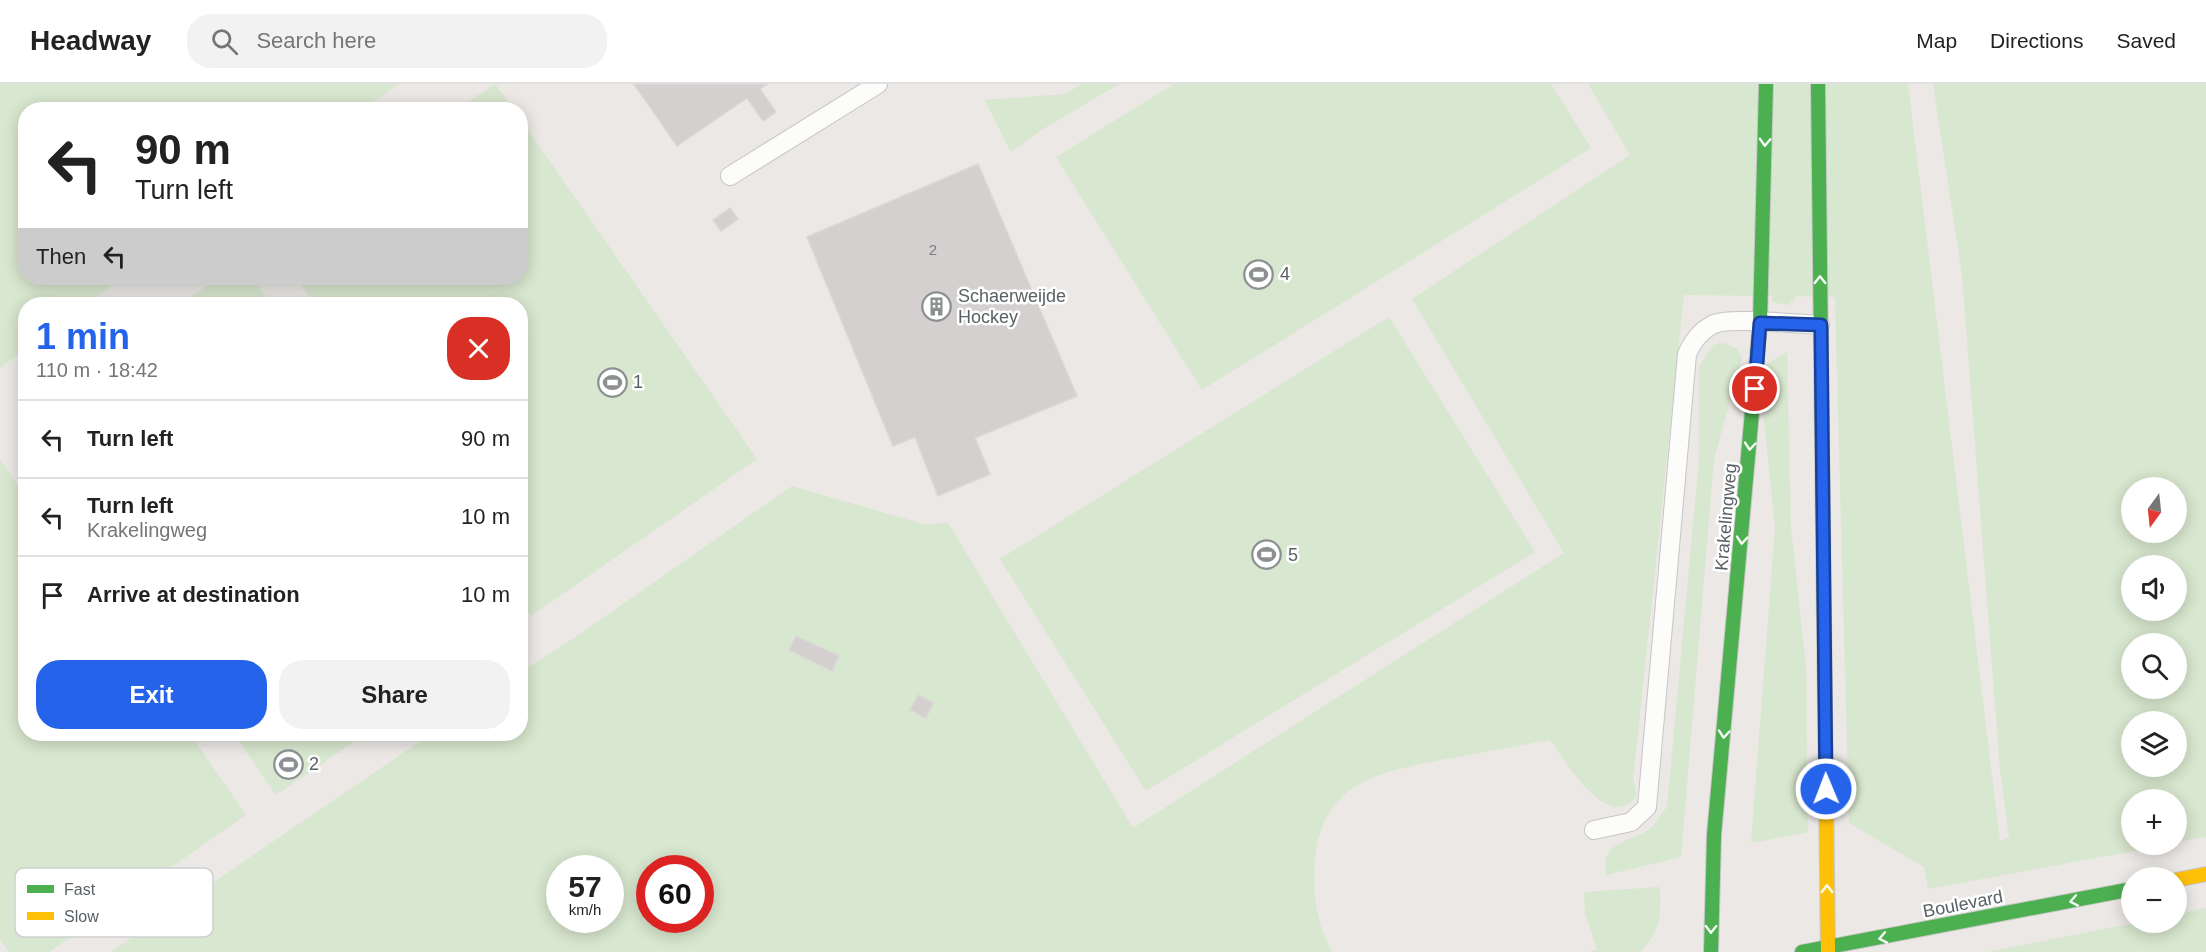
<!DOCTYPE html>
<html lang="en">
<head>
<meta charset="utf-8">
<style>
  body { margin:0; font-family:Helvetica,sans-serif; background:#f2f2f2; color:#222; height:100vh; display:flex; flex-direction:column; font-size:22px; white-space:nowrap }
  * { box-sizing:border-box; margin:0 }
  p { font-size:20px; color:#767676 }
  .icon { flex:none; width:33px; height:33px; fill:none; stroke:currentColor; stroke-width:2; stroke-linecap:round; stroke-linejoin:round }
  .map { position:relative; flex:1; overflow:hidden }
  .side { position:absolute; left:18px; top:213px; width:510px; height:444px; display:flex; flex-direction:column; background:#fff; border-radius:24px; box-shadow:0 3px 15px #0003 }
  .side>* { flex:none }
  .banner { position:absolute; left:18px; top:18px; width:510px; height:183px; border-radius:24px; box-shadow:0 3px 15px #0003; background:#fff; color:#222; overflow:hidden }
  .needle { width:39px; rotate:195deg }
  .controls { position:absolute; left:2121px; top:393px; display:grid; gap:12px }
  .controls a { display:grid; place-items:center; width:66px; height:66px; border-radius:50%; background:#fff; box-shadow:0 3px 15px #0003; font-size:30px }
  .speed { position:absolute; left:546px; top:771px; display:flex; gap:12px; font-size:30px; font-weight:700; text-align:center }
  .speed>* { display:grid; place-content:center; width:78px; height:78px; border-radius:50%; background:#fff; box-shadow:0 3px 15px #0003; line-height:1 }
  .speed small { font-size:15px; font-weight:400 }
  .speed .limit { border:9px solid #d22; background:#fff; color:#111 }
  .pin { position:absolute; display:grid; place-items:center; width:51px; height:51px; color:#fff; margin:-26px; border:3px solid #fff; border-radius:50%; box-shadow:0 2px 6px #0007 }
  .me { position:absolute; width:66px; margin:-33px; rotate:359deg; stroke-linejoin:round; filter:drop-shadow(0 0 4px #0008) }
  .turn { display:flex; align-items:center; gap:21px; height:126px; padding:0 18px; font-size:27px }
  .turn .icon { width:78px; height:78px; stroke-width:2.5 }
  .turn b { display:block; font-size:42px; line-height:51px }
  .then { display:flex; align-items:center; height:57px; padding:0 18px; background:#0003; gap:12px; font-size:22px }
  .round { display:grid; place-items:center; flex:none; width:63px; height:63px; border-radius:24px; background:#f2f2f2 }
  .overview { display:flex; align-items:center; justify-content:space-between; height:102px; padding:0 18px }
  h1 { font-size:36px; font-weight:700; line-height:45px; color:#2563eb }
  .button { display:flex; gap:12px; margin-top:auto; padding:12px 18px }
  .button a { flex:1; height:69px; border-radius:24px; background:#2563eb; color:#fff; font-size:24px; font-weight:700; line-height:69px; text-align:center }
  .button a+a { background:#f2f2f2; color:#222 }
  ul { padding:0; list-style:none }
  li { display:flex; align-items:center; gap:18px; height:78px; padding:0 18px; border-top:2px solid #e0e0e0 }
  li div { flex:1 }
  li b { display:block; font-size:22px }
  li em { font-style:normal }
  header { display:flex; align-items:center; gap:36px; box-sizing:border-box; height:84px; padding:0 30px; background:#fff; border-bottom:2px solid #e0e0e0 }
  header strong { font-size:28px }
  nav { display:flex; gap:33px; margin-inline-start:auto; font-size:21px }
  .search { width:420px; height:54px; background:#f2f2f2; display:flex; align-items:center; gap:15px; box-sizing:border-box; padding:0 21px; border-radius:24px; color:#767676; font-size:22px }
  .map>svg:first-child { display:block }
</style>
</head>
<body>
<header>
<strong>Headway</strong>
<div class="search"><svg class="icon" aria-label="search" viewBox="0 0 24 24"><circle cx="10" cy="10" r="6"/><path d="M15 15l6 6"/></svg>Search here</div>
<nav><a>Map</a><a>Directions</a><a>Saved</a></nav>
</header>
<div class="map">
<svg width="2206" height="868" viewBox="0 0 2206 868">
  <rect width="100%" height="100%" fill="#ebe8e5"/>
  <path fill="#d8e7cf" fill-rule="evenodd" d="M0,0H399L362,25L26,26V194H122L86,220H26L25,265L0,284Z
    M495,0L514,25H458Z
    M1082,0H1119L1043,45L1011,68L985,16L1065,10Z
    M1174,0H1551L1591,64L1202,306L1056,73Z
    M1588,0H1908L2000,757L2009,754L2000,686L1962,191L1933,0H2206V753L2177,758L2176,716H2132V760L2166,761L1928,805L1924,783L1849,739L1835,213L1797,212L1788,221L1772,218V212L1684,211L1633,696L1637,711C1609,752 1565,676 1550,656C1515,662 1481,669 1446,675C1381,688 1323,696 1315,775C1312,808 1316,839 1332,868H111L431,650H520L521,588L577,552L792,402L923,440L948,439L1133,744L1564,469L1412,215L1630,71ZM2132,404H2176V448H2132ZM2132,482H2176V526H2132ZM2132,560H2176V604H2132ZM2132,638H2176V682H2132ZM560,784H610V836H560ZM650,784H700V836H650Z
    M521,36L757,375L531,532L520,516V220H315L296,194H520Z
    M219,194H253L271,220H180Z
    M1389,233L1535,468L1146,707L1000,475Z
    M1723,259L1738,265L1742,274L1714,375L1681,773L1606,791C1599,755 1634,759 1652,743C1657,737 1662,729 1667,723L1699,375V283L1713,261Z
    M1787,268L1791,444L1806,582L1808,748L1751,759L1775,443L1763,327L1767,280Z
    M0,375L25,412L26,650H190L246,731L49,868H9L0,855Z
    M234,650H365L276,711Z
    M1660,803C1661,833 1661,846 1640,868H1587L1597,866L1585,829L1584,808Z
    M2206,824V868H1988L2134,839L2176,838L2177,830Z"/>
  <path fill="#d3d0cf" stroke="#dad7d4" stroke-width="1.5" d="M634,0H767L760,5L776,28L763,37L747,14L677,62Z
    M978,80L1077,312L975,354L990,390L938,412L915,353L893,362L807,153Z
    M730,124L738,135L721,147L713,136Z
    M796,552L839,572L832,587L789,566Z
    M918,611L933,619L926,634L910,626Z"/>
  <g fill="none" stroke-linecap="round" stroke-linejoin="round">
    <defs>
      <path id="lane" d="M730,92L878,0
        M1594,746L1631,738L1647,723L1687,270C1693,257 1700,247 1714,240C1730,233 1799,240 1820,241"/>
      <path id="fast" d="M1818,0L1825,624
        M1711,868L1714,751L1760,239L1766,0
        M1802,868L2132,805"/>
      <path id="slow" d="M1825,624L1828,868
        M2176,796L2206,790"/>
    </defs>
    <use href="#lane" stroke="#c5c6c5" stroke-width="20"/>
    <use href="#fast" stroke="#c6c7c6" stroke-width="16"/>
    <use href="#slow" stroke="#c6c7c6" stroke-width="16"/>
    <use href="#lane" stroke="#fcfcfb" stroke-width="18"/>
    <use href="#fast" stroke="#4caf50" stroke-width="14"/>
    <use href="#slow" stroke="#ffc107" stroke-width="14"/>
  </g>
  <defs><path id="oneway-chevron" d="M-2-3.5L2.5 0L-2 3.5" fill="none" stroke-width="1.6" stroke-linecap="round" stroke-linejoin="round" transform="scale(1.5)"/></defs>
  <g stroke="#f6fbf6">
    <use href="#oneway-chevron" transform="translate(1765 58) rotate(92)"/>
    <use href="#oneway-chevron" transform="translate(1820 196) rotate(-91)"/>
    <use href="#oneway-chevron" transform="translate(1750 362) rotate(95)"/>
    <use href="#oneway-chevron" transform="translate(1742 456) rotate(95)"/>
    <use href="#oneway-chevron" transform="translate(1724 650) rotate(95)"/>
    <use href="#oneway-chevron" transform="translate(1827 805) rotate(-91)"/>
    <use href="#oneway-chevron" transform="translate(2074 817) rotate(169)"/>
    <use href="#oneway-chevron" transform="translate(1711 845) rotate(91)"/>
    <use href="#oneway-chevron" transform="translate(1883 854) rotate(169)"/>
  </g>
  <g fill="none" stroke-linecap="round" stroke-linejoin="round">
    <defs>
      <path id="route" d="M1755,305L1760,239L1821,241L1826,705"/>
    </defs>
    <use href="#route" stroke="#184099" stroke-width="15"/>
    <use href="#route" stroke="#2563eb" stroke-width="10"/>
  </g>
  <defs>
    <symbol id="stadium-ring" viewBox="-11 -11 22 22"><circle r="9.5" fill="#fff" stroke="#8d9091" stroke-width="1.5"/><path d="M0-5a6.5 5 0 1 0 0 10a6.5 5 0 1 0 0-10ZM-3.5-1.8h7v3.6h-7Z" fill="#8d9091"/></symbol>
    <symbol id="building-ring" viewBox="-11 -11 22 22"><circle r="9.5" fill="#fff" stroke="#8d9091" stroke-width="1.5"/><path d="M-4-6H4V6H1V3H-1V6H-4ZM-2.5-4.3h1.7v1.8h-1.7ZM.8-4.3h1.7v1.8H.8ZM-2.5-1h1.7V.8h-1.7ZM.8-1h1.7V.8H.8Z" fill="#8d9091"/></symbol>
  </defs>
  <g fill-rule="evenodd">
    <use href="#stadium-ring" x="1242" y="174" width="33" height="33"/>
    <use href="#building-ring" x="920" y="206" width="33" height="33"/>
    <use href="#stadium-ring" x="596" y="282" width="33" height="33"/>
    <use href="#stadium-ring" x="1250" y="454" width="33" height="33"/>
    <use href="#stadium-ring" x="272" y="664" width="33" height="33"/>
  </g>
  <g text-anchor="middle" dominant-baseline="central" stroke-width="5" stroke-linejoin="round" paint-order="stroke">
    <g font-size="15" fill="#7a7e80">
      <text x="933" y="165">2</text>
    </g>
    <g font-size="18" fill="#5a6164" stroke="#fff" text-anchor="start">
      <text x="1280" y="190">4</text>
      <text x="958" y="212">Schaerweijde<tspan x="958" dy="21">Hockey</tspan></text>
      <text x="633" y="298">1</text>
      <text x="1288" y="471">5</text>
      <text x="309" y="680">2</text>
    </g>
    <g font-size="18" fill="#5a6164" stroke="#fff">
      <text transform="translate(1726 433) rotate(-85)">Krakelingweg</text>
      <text transform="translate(1963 820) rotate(-11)">Boulevard</text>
    </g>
  </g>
  <rect x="15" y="784" width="198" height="69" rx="9" fill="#fff" stroke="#ced0d0" stroke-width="1.5"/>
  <rect x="27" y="801" width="27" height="8" fill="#4caf50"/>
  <rect x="27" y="828" width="27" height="8" fill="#ffc107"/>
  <g font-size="16" fill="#5a6164">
    <text x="64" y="811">Fast</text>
    <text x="64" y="838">Slow</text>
  </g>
</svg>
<div class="controls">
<a><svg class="needle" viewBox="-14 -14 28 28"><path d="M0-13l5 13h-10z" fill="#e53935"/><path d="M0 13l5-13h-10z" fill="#767676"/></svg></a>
<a><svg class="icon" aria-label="sound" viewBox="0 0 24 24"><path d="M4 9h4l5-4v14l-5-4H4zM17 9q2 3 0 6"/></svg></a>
<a><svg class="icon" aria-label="search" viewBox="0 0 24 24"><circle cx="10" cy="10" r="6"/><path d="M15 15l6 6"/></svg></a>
<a><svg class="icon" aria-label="layers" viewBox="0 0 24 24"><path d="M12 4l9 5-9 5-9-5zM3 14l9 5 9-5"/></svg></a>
<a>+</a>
<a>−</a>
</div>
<div class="speed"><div>57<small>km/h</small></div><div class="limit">60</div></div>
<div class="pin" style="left:1755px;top:305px;background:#d93025"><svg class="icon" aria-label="arrive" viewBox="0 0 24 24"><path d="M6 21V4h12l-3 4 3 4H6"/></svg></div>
<svg class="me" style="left:1826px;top:705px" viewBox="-20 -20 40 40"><circle r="17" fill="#2563eb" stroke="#fff" stroke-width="3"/><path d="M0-11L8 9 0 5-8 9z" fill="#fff"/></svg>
<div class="banner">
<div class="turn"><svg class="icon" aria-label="left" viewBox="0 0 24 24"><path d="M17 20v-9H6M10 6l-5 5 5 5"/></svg><div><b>90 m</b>Turn left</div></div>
<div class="then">Then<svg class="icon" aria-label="left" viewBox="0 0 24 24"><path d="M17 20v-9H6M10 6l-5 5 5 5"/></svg></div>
</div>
<section class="side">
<div class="overview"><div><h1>1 min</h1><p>110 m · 18:42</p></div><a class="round" style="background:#d93025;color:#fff"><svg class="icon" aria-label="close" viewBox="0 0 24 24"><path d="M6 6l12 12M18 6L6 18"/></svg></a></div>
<ul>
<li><svg class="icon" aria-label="left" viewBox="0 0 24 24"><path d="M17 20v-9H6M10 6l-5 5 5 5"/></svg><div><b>Turn left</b></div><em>90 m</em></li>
<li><svg class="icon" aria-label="left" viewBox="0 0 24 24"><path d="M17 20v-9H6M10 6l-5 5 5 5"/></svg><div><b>Turn left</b><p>Krakelingweg</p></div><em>10 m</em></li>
<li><svg class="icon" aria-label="arrive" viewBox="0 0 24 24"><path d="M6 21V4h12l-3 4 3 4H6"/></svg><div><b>Arrive at destination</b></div><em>10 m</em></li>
</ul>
<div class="button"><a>Exit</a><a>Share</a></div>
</section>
</div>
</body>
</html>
